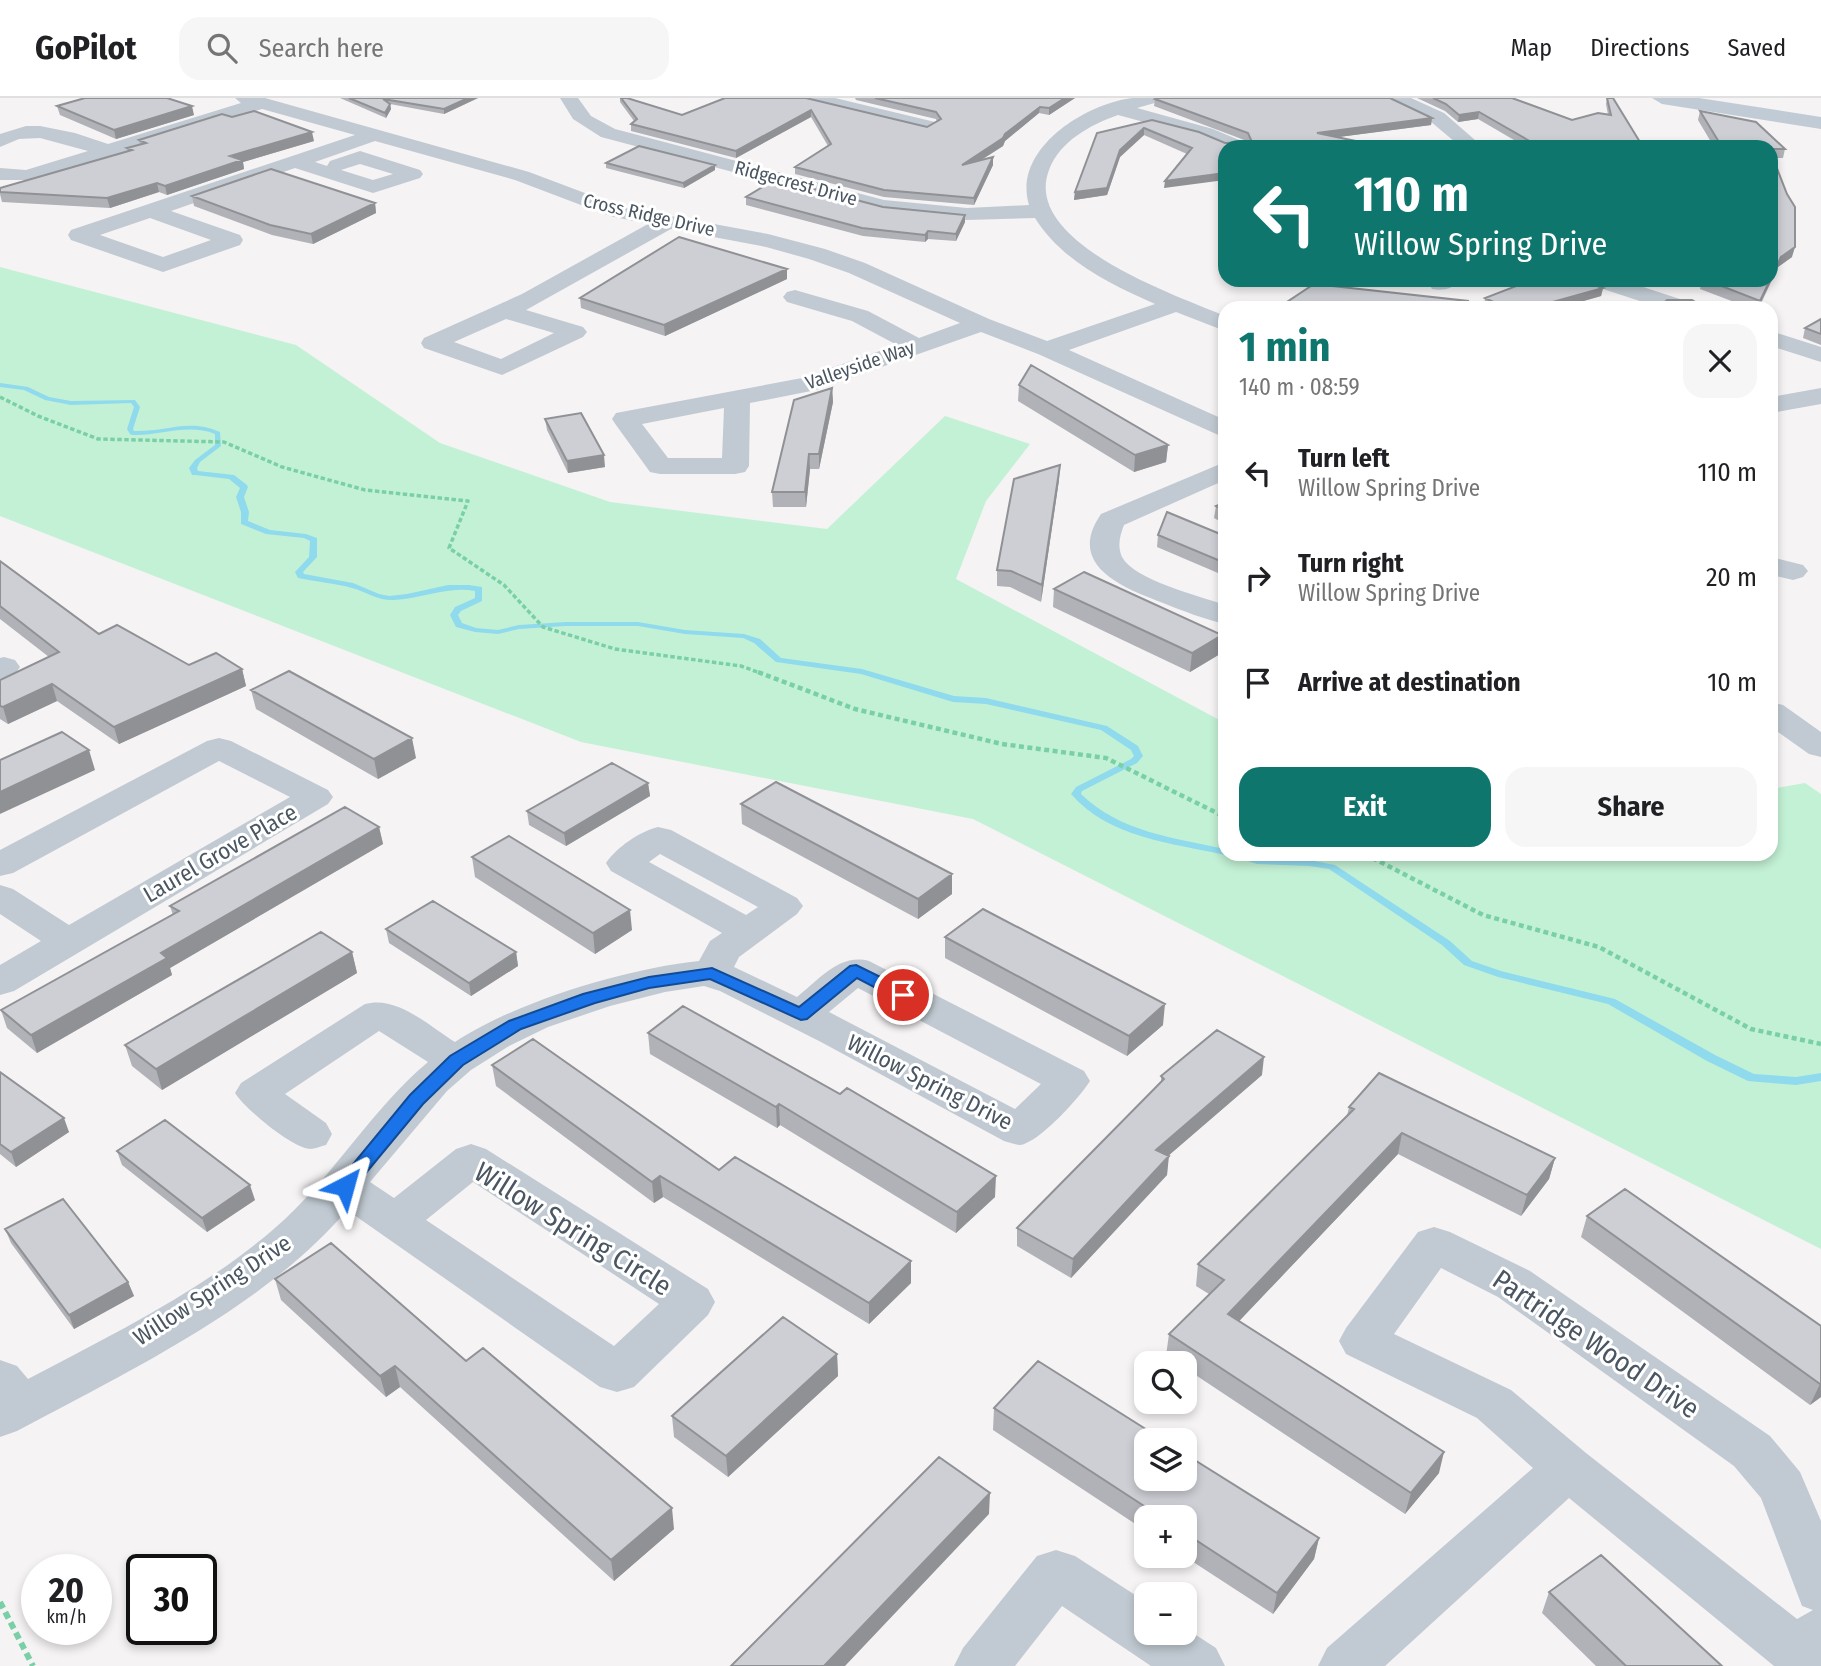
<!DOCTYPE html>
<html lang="en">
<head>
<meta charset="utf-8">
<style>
  body { margin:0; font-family:"Fira Sans Condensed",sans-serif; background:#f6f6f6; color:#202124; height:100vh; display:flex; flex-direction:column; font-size:26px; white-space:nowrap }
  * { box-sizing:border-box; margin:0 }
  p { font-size:23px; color:#757577 }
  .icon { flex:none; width:38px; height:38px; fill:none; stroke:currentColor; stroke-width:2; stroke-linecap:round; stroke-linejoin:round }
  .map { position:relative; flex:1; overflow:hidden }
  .drawer { position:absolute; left:1218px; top:203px; width:560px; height:560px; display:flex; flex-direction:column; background:#fff; border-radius:21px; box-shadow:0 4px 10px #0003 }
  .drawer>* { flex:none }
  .top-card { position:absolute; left:1218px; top:42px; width:560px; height:147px; border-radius:21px; box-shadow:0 4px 10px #0003; background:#0f766e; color:#fff; overflow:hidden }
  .fabs { position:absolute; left:1134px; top:1253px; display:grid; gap:14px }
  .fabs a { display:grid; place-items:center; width:63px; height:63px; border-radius:14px; background:#fff; box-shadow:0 4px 10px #0003; font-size:35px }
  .speed { position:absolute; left:21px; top:1456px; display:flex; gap:14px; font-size:35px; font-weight:700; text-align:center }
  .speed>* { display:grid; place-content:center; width:91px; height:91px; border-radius:50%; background:#fff; box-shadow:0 4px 10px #0003; line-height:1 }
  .speed small { font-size:18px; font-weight:400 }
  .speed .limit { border:4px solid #111; border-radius:10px; background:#fff; color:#111 }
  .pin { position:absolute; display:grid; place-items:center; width:60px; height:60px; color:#fff; margin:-30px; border:4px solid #fff; border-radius:50%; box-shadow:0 2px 7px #0007 }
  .me { position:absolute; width:77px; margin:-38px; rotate:39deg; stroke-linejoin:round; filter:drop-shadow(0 0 5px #0008) }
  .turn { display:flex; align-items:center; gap:24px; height:147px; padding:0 21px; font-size:32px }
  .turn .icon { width:91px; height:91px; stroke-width:2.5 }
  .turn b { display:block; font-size:49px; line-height:60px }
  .round { display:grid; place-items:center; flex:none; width:74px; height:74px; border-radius:21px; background:#f6f6f6 }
  .headline { display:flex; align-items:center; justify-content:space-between; height:119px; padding:0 21px }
  h1 { font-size:42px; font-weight:700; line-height:52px; color:#0f766e }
  .primary-button { display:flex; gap:14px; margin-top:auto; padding:14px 21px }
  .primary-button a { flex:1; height:80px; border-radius:21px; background:#0f766e; color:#fff; font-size:28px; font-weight:700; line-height:80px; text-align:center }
  .primary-button a+a { background:#f6f6f6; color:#202124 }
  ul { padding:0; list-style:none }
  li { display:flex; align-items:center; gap:21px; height:105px; padding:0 21px }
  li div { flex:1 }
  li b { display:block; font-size:26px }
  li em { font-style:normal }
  header { display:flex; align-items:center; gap:42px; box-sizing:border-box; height:98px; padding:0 35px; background:#fff; border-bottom:2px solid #e0e0e0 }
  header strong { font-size:33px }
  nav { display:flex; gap:38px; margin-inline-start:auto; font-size:24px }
  .search { width:490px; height:63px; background:#f6f6f6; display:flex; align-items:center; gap:18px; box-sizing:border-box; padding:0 24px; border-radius:21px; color:#757577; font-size:26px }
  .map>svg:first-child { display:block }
</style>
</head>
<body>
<header>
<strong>GoPilot</strong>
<div class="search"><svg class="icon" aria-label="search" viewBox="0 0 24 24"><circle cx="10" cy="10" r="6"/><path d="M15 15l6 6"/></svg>Search here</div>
<nav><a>Map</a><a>Directions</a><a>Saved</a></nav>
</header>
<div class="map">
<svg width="1821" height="1568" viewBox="0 0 1821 1568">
  <rect width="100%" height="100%" fill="#f5f3f3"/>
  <path fill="#c3f1d5" d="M0,169L296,247L440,345L610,404L827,431L945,318L1030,346L986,403L956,481L1225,625V756H1771V691L1805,685L1821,696V1151L973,721L581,644L0,418Z"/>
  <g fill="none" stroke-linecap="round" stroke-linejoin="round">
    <path fill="#90daee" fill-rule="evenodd" d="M0,285L28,289L49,299L71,303L135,302L140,309L133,331L134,333C167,334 188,320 220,334L221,348L200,364L197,370L198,373L234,377L247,387L248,389L244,399L249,414L248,423L270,432L306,436L317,440V459L303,474L304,476L353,485L379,496L389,498L407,496L448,487H469L482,489V503L461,513L458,517L462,525L476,530L498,532L519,527L566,524H638L685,532L744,536L760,541L781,560L862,571L954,598L986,600L1107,628L1138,648L1143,658L1137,665L1082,693L1081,696C1120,734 1174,740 1225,751V756H1228L1225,757C1172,745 1109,740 1071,696L1076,689L1131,661L1134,658L1131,652L1101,632L986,606L953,604L861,576L776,564L754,545L743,540L685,536L638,528H566L519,531L498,536L475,534L456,529L450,517L455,509L475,500V493C447,488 422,501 394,502C378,503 367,494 352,490C335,485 316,484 298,480L295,474L309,459L310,443L304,440L266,436L241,426V414L236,399L240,390L229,381L195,377H192L189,370L195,362L215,347V336C188,325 160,338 132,337L130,336L127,331L134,309L131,305L71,307L45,302L24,292L0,289Z
      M1230,756H1245L1258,760L1309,762L1335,767L1450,843L1472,863L1501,873L1615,901L1715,957L1754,976L1796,979L1821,975V983L1796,987L1748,983L1707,963L1608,906L1498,879L1464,867L1442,847L1329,771L1309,768L1257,766L1232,758Z"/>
    <path stroke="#7ad0a6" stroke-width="3.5" stroke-dasharray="4.5 2.5" stroke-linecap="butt" d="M0,299L38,318L98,341L224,344L282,369L365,392L468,403L449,450L504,487L543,529L615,551L741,568L763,576"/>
    <path stroke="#7ad0a6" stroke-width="4.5" stroke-dasharray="5 3.5" stroke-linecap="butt" d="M758,574L855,611L1002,646L1106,660L1225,719
      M1365,756L1483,817L1599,849L1751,931L1821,946"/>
    <path stroke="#7ad0a6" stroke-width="6" stroke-dasharray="7 4.5" stroke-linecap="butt" d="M0,1504L33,1568"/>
    <path fill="#c1cad2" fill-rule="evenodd" d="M235,0H265L529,74L622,109L768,136L825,151L865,165L989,221L1047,243L1155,206C1110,186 1062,163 1035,120L967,122L883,114L601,39L573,21L560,0H578L591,18L615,31L884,102L967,110L1029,107C1012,51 1086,5 1133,0C1142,0 1151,0 1160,0L1158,4L1137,10L1213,31L1246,45L1249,49L1225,50L1199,39L1118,17C1090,27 1060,43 1049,72C1021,145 1178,198 1225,218V233L1176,214L1069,252L1225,322V340L1038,256L981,234L816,292L750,305L749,368L745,374L735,376H660L650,374L616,327L612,321L616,315L802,280L897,247L852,223L787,204L783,199L787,194L795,192L868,213L919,240L960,225L849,175L809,161L766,149L671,131L526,212L583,229L587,234L583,239L502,277L424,250L421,245L424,240L522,196L648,126L610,118L515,82L375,43L315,64L327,68L330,63L360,53L420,72L423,76L420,80L373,95L295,70L171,113L240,137L243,142L240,147L163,174L71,142L68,137L71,132L355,37L262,11L34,82H0V70L26,72L88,53L40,40L19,41L0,49V36L26,28H40L75,35L108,46L241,5ZM360,66L393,76L373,82L341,72ZM150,120L211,142L163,159L100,137ZM506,221L554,235L501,261L454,244ZM724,310L722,360H668L642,326Z
      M803,0H835L935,24L938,28L928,34L805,4Z
      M1387,0H1411L1444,15L1483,49H1461L1430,23L1389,4Z
      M1673,42L1680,44L1684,49L1663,48Z
      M1431,182H1460C1454,191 1442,193 1432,191L1429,186Z
      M1588,182H1622L1692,205L1696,210H1661L1591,187Z
      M1771,233L1821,249V264L1771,248Z
      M1821,290V306L1771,315V299Z
      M1225,364V382L1124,427C1120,437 1117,448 1122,459C1134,482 1200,498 1225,507V526C1204,521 1183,513 1163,505C1124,490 1065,468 1101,416Z
      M1771,459L1803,467L1808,473L1803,479L1793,482L1771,477Z
      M4,559L15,562L20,569L15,576L0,581V560Z
      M1771,604L1783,607L1821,634V659L1809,656L1771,629Z
      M219,640L231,643L328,692L333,699L328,706L14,893L0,897V867L41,843L0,816V787L13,791L69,827L290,699L219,663L13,775L0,778V752L207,643Z
      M658,729L671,732L797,800L803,808L797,816L739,859L734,869L797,899C819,882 839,855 869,863L1084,973L1090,983C1080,999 1039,1045 1020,1047C1015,1047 1009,1044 1004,1043L821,944L720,893L704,888L665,894L610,908L548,929L509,948L471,972L447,993L370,1084L394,1100L456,1051L471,1046L486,1051L708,1191L715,1204L708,1217L634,1289L617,1294L600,1289L347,1112C266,1208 127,1274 17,1333L0,1339V1262L17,1268L28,1281C115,1235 211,1189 285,1121C337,1073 373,1010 428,964L379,933L285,996L326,1025L332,1036L326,1047C321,1048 315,1051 310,1051C292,1050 244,1010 235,995L241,985L365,906C397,897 429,928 455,944C515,904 628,870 699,863L710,843L722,835L611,773L606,765C617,749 639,734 658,729ZM660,756L758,809L746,817L649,764ZM858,890L1041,986L1015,1011L829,914ZM473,1084L659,1206L614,1248L426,1122Z
      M1434,1129L1450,1134L1530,1173L1770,1338L1800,1374L1821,1423V1568H1774L1569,1400L1385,1568H1318L1327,1550L1533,1370L1477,1320L1346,1256L1339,1243L1346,1230L1418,1134ZM1441,1170L1498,1199L1734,1368L1761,1400L1802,1508L1813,1512L1797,1521L1586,1355L1511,1292L1394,1236Z
      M1056,1452L1075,1458L1146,1504V1535H1185V1530L1216,1550L1225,1568H1151L1062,1508L1015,1568H954L963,1550L1037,1458Z"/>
    <path fill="#c1cbd6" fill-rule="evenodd" d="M1652,0H1699L1821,19V31L1662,6Z"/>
  </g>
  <path fill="#b0b2b7" d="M340,0H478L444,16L390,6L391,11L386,20Z
    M620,0H627L682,17L725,0L927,29L937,24L936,21L856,2L855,0H1075L1049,17L1039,15L1005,43L1003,48L980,63L993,59V67L974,107L884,99L795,76V69L828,48L811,19L736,60L631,33V26L634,23L620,4Z
    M1417,0H1512L1572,22L1608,17L1606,6L1607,0L1643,49H1526L1478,21L1458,24L1445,13Z
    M1155,1L1432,20L1431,27L1338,39L1164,90L1187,56L1144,37L1120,59L1107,97L1074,102L1075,94L1152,22L1225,45L1248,44L1247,43L1154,8Z
    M57,8L194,17L116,41L60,17Z
    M1700,13L1785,51L1783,60H1773L1792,159L1778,169L1759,210H1750L1700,191L1702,182H1771V49H1714L1698,22Z
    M139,42L314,43L243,64L244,71L167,97L159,94L110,110L2,104L0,96V90L128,54L127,50L140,47Z
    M606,65L715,72L684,90L606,70Z
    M192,98L375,105L376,115L313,146L272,137L194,108Z
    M746,99L883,109L965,117V124L956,143L928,141L925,144L863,138L746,107Z
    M787,171V181L665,238L581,210L580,200Z
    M1603,190L1601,198L1559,210H1488L1484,208L1485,200Z
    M1821,221V247L1803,240L1805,230Z
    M1019,287L1168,347L1166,364L1134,374L1018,303Z
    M832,290L833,304L819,371H810L806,409H773L772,394Z
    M545,321L605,369L568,375L547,332Z
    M1059,382L1041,504L1010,489L997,488V472Z
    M1225,404V426L1214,420L1216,408Z
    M1158,437L1225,438V478L1157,449Z
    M0,463L99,536L189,567L242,571L246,588L119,646L57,603L8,626L0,621V582L49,559L0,521Z
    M1054,491L1220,556L1190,574L1053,509Z
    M1225,557V577L1223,576Z
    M251,592L416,660L378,681L256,611Z
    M648,685L650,698L566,748L529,727L527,713Z
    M741,706L952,776V796L918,821L742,726Z
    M379,729L383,746L170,870L172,877L37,955L7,930L1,912L173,817L170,808Z
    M472,759L632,832L595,856L475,779Z
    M386,831L516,854L518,868L471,898L389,845Z
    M945,839L1163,927L1127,958L945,860Z
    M352,854L357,875L162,992L132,968L125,947Z
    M648,935L840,996L995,1099L956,1135L780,1027L777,1030L650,956Z
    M492,967L719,1072L911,1185L869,1226L663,1099L654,1105L496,988Z
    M0,974L69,1034L16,1069L0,1056Z
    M1262,977L1168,1058L1167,1077L1071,1180L1017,1148V1130L1161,985V978Z
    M1349,1009L1555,1060L1549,1081L1521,1118L1398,1056L1239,1223L1439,1375L1405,1416L1185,1270V1265H1178L1166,1258L1169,1236L1209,1196L1196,1188L1198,1166L1347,1018Z
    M117,1053L255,1102L207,1134L122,1067Z
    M1587,1118L1821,1228V1299L1810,1307L1581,1139Z
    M5,1131L128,1184L134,1198L74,1231L11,1145Z
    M275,1181L466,1263L674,1431L614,1483L400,1289L386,1299L281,1202Z
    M837,1256L838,1278L728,1379L674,1339L672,1318Z
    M994,1310L1319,1440L1314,1461L1273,1516L1184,1458L1185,1419H1146V1433L993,1332Z
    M1549,1494L1722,1568H1596L1542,1515Z"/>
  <path fill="#909195" d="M468,0H478L444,16V11Z
    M1065,0H1075L1049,17V10Z
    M390,6L391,11L386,20L385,15Z
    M192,8L194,17L116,41L114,32Z
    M1040,9L1039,15L1005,43L1003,48L962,74V67Z
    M811,12V19L736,60V53Z
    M1479,14L1478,21L1458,24L1459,17Z
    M1432,20L1431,27L1316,42L1317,35Z
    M1144,30V37L1120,59L1107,97L1074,102L1075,94Z
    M312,34L314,43L243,64L244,71L167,97L165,88L230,58Z
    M993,59V67L974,107V100Z
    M715,67V72L684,90L683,85Z
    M1225,75V82L1164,90L1165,83Z
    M157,85L159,94L110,110L107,100Z
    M375,105L376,115L313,146L311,136Z
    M965,117V124L956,143V136Z
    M928,133V141L925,144V137Z
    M1795,149L1792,159L1778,169L1758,210L1760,203L1770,182H1771V180L1781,159Z
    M787,171V181L665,238L664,227Z
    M1603,190L1601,198L1559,210H1531Z
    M832,290L833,304L819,371V356Z
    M1168,347L1166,364L1134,374L1135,357Z
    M809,356L810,371L806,409L805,394Z
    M604,357L605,369L568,375L567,363Z
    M1060,367L1059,382L1041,504L1042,487Z
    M1222,537L1220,556L1190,574L1192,555Z
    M242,571L246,588L119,646L114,629Z
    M52,586L57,603L8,626L3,609Z
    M412,640L416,660L378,681L374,661Z
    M89,652L95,672L0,716V694Z
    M648,685L650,698L566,748L564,735Z
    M379,729L383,746L170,870L172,877L37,955L31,937L161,855Z
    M952,776V796L918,821V801Z
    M630,812L632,832L595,856L593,835Z
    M352,854L357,875L162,992L156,971Z
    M516,854L518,868L471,898L469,885Z
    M1165,906L1163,927L1127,958L1129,938Z
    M1264,959L1262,977L1154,1070L1156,1052Z
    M779,1006L780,1027L777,1030L776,1009Z
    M64,1020L69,1034L16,1069L11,1054Z
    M1402,1035L1398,1056L1225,1238L1228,1216Z
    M1169,1058L1167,1077L1071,1180L1073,1161Z
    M1555,1060L1549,1081L1521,1118L1527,1097Z
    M660,1078L663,1099L654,1105L652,1084Z
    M996,1078L995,1099L956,1135L957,1114Z
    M250,1087L255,1102L207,1134L202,1120Z
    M911,1163V1185L869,1226V1205Z
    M128,1184L134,1198L74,1231L69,1217Z
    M837,1256L838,1278L728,1379L726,1358Z
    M395,1268L400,1289L386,1299L380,1278Z
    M1821,1285V1299L1810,1307L1820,1286Z
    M1444,1354L1439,1375L1405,1416L1411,1395Z
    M990,1395L989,1416L845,1568H824Z
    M672,1410L674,1431L614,1483L611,1462Z
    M1319,1440L1314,1461L1273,1516L1277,1495Z"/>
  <path fill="#cdcfd5" stroke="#909195" stroke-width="2" d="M85,0H167L192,8L114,32L57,8Z
    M349,0H468L444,11L383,1L390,6L385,15Z
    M621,0H627L682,17L725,0H806L927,29L941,21L936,14L875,0H1065L1049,10L1040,9L1005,36L1003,40L962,67L993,59L974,100L884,92L795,69L831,46L811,12L736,53L631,26L637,21Z
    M1157,0H1390L1432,20L1317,35L1385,49H1225V75L1165,83L1192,50L1144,30L1120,52L1107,90L1075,94L1097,35L1152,22L1199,34L1225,45L1252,44L1248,35L1155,1Z
    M1433,0H1512L1572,22L1598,15L1611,17L1607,0H1613L1643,49H1540L1479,14L1459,17L1446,6Z
    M254,13L312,34L230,58L242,62L165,88L157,85L107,100L0,94V90L132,52L127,50L146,45L139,42L222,16L232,19Z
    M1700,13L1756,24L1785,51H1771V49H1722Z
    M639,48L715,67L683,85L606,65Z
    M1771,55L1787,96L1795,109V149L1781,159L1771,180Z
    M271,71L375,105L311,136L270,127L192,98Z
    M776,81L883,109L965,117L956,136L928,133L925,137L862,130L746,99Z
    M679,139L787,171L664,227L580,200Z
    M1532,182H1579L1603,190L1531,210H1506L1485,200Z
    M1706,182H1770L1760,203Z
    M1314,186L1468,203L1467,210H1285L1281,208Z
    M1667,202H1692L1705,210H1658Z
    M1821,221V236L1805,230Z
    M1031,267L1168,347L1135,357L1019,287Z
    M832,290L819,356H809L805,394H772L794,302Z
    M581,315L604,357L567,363L545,321Z
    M1060,367L1042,487L1011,473L997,472L1014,381Z
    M1225,404V413L1216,408Z
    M1167,414L1225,438V465L1158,437Z
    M0,463L99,536L117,527L189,567L216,555L242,571L114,629L52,586L3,609L0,608V582L59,554L0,508Z
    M1084,474L1222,537L1192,555L1054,491Z
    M289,573L412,640L374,661L251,592Z
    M62,634L89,652L0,694V662Z
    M612,665L648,685L564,735L527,713Z
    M776,684L952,776L918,801L741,706Z
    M345,709L379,729L161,855L167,860L31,937L1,912L179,813L170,808Z
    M509,738L630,812L593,835L472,759Z
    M433,803L516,854L469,885L386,831Z
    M983,811L1165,906L1129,938L945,839Z
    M321,834L352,854L156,971L125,947Z
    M683,908L840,996L847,990L996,1078L957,1114L779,1006L776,1009L648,935Z
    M1217,932L1264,959L1156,1052L1169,1058L1073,1161L1017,1130L1164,981L1161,978Z
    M533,941L719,1072L735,1059L911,1163L869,1205L660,1078L652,1084L492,967Z
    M0,974L64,1020L11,1054L0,1046Z
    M1379,975L1555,1060L1527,1097L1402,1035L1228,1216L1444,1354L1411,1395L1169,1236L1224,1182L1198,1166L1354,1011L1349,1009Z
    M165,1022L250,1087L202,1120L117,1053Z
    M1625,1091L1821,1228V1285L1820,1286L1587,1118Z
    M63,1101L128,1184L69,1217L5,1131Z
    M331,1145L466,1263L483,1250L672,1410L611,1462L395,1268L380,1278L275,1181Z
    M783,1219L837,1256L726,1358L672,1318Z
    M1038,1263L1163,1342H1146V1381H1185V1356L1319,1440L1277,1495L1185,1435V1419H1161L994,1310Z
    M939,1359L990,1395L824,1568H731Z
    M1601,1457L1722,1568H1626L1549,1494Z"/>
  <path fill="#1a73e8" stroke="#114b97" stroke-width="2" d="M856,867L909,893L912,897L903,902L897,901L857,880L807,921L801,922L710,881L649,890L595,905L521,931L463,967L423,1006L351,1093H338L335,1088L410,997L450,958L509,923L583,896L649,879L712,870L799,909L850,868Z"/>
  <g text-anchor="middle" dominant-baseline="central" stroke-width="6" stroke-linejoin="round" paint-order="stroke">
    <g font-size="19" fill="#4a5661" stroke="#fff">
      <text transform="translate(796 85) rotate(15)">Ridgecrest Drive</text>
      <text transform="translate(649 117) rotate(13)">Cross Ridge Drive</text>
      <text transform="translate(860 267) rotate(-19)">Valleyside Way</text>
    </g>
    <g font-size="23" fill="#4a5661" stroke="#fff">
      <text transform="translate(220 755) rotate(-30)">Laurel Grove Place</text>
      <text transform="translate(930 984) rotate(27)">Willow Spring Drive</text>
      <text transform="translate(212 1192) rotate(-33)">Willow Spring Drive</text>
    </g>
    <g font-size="28" fill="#4a5661" stroke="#fff">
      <text transform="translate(573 1131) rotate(32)">Willow Spring Circle</text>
      <text transform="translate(1596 1246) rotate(34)">Partridge Wood Drive</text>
    </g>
  </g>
</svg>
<div class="fabs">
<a><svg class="icon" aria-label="search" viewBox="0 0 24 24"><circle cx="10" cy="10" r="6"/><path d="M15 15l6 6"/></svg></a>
<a><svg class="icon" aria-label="layers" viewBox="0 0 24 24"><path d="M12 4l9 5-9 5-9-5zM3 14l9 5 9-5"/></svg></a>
<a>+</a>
<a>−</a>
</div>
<div class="speed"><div>20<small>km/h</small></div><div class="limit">30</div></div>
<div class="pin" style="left:903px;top:897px;background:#d93025"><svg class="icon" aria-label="arrive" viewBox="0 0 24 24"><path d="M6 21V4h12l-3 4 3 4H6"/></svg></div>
<svg class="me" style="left:345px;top:1088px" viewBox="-20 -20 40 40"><path d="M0-17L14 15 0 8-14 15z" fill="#1a73e8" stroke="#fff" stroke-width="4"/></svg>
<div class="top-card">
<div class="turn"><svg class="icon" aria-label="left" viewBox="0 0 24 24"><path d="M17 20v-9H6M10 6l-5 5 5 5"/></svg><div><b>110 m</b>Willow Spring Drive</div></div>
</div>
<section class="drawer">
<div class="headline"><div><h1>1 min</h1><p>140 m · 08:59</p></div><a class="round"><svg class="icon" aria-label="close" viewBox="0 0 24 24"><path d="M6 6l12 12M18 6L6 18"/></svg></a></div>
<ul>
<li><svg class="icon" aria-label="left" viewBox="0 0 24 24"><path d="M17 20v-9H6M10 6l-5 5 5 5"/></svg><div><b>Turn left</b><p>Willow Spring Drive</p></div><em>110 m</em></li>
<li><svg class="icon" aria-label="right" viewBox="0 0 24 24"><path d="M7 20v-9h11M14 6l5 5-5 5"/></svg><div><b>Turn right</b><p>Willow Spring Drive</p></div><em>20 m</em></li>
<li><svg class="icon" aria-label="arrive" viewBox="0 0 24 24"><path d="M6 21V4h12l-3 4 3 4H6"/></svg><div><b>Arrive at destination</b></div><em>10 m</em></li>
</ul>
<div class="primary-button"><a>Exit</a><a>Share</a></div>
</section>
</div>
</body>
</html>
